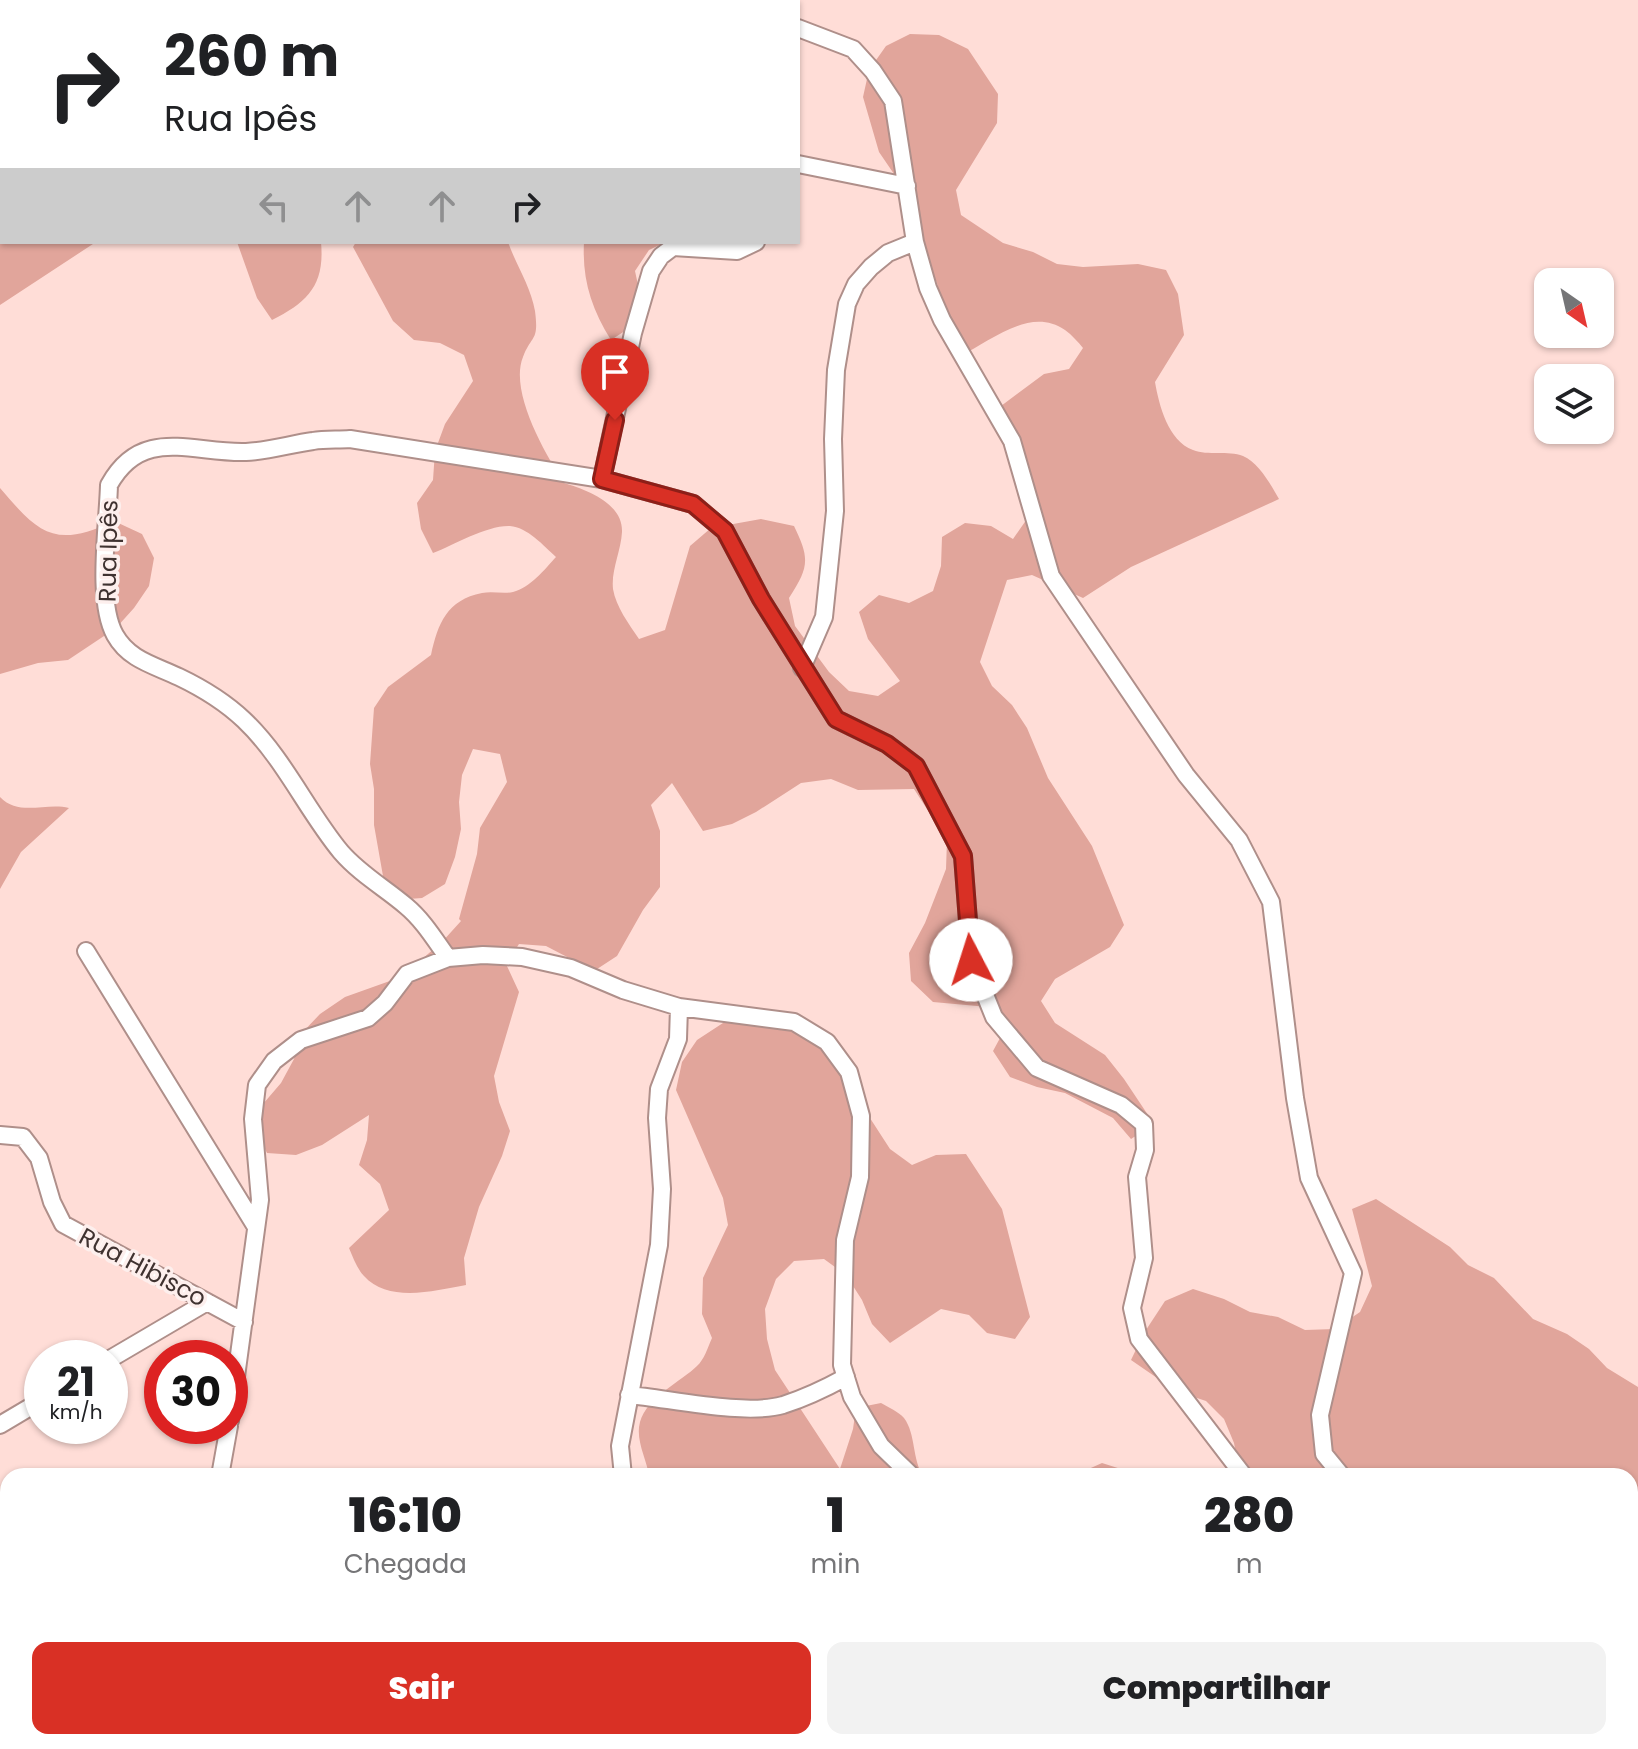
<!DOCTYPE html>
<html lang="pt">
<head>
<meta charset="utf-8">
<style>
  body { margin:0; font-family:Poppins,sans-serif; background:#f2f2f2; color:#202124; height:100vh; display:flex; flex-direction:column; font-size:30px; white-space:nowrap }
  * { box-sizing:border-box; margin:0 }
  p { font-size:26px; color:#757577 }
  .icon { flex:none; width:44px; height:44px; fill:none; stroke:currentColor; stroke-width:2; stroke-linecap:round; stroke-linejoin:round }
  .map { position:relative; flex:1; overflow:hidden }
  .details { position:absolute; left:0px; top:1468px; width:1638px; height:282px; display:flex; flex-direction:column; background:#fff; border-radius:24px 24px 0 0; box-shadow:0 2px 6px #0004 }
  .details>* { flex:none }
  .hud { position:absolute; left:0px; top:0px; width:800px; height:244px; box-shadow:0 2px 6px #0004; background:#fff; color:#202124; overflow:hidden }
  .needle { width:52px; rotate:146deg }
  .controls { position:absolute; left:1534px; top:268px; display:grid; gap:16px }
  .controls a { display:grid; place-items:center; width:80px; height:80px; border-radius:16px; background:#fff; box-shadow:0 2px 6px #0004; font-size:40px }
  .speed { position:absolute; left:24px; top:1340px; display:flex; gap:16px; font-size:40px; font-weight:700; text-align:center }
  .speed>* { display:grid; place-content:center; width:104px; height:104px; border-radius:50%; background:#fff; box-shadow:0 2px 6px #0004; line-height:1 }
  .speed small { font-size:20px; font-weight:400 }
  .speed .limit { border:12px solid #d22; background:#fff; color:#111 }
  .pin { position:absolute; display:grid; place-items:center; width:68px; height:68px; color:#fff; margin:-82px -34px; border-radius:50% 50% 50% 0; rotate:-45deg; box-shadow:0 0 8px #0007 }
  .pin .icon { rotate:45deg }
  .me { position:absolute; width:88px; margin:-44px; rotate:355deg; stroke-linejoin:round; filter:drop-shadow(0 0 6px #0008) }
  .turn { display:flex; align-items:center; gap:28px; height:168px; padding:0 32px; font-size:36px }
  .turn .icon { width:104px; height:104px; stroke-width:2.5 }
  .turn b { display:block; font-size:56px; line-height:68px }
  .lanes { display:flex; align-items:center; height:76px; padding:0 32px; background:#0003; justify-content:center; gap:40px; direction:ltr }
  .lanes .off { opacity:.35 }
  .eta { display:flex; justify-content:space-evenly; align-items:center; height:136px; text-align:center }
  .eta b { font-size:48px; font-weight:800; line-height:56px }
  .primary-button { display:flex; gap:16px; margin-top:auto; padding:16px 32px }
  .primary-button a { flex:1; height:92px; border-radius:16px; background:#d93025; color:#fff; font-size:32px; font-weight:800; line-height:92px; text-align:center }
  .primary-button a+a { background:#f2f2f2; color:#202124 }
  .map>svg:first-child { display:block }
</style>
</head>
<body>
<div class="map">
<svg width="1638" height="1749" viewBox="0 0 1638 1749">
  <rect width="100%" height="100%" fill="#ffddd7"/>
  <path fill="#e1a59b" d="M0,0H336L337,2H2V242H96L0,305Z
    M910,34L939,35L968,49L998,94L997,123L956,190L961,215L1003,243L1033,252L1057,264L1083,267L1138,264L1166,270L1178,294L1184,335L1155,382C1159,405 1168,441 1193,450C1208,456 1228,450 1243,456C1259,463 1271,485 1279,499L1131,567L1083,598L1032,575L1007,580L980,662L992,686L1012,705L1027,728L1048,778L1092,846L1124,925L1110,947L1055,979L1041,1001L1055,1023L1105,1055L1124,1079L1154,1124L1131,1139L1113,1118L1065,1093L1037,1087L1010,1077L993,1051L1006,1027L988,1007L933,1002L911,981L909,953L925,923L946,869L947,840L914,789L858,790L831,779L801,783L756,812L732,824L703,831L672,783L651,805L660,831V887L643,910L617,956L594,971L546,946L519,944L506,964L519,992L494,1076L499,1102L510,1131L502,1156L479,1207L464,1258L466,1285C434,1291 388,1303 364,1276C357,1269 353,1257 349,1248L389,1210L380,1184L359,1165L367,1140L369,1115L322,1145L296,1155L267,1153L255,1129L263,1104L281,1083L294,1059L301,1034L320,1014L345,997L401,977L442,942L461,921L459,919L477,854L480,828L507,782L500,754L473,749L462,775L459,802L461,829L455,857L445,884L422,898L395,900L383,876L374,825V789L370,764L374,708L388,687L431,655C438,623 447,600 482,593C492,591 503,594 513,592C530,588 545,569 556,557C544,546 527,527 510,526C487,525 454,545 433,553L421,529L417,503L433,480L435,451L445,424L473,381L464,355L440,343L414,340L393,321L353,247L356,242H508C516,265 531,287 535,311C539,342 532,334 523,357C509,391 545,454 564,483C587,490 623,503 622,532C621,551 611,570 613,589C616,607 629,624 639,639L665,630L690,546L711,528L761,519L794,526C810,559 809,567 789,598L795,626L829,672L849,691L878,696L900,681L868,639L859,612L879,595L909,603L933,591L941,566L942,537L965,523L991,526L1013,539L1029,516L1003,433L1001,406L1044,374L1069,369L1083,348C1078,342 1072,335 1065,330C1030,306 991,341 960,356L946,334L937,283L925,259L894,174L879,152L863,97L869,70L886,46Z
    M237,242H321C325,285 308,302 272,320L257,298Z
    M584,242H666L649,250L635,271L641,299L634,325L611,340C591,308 582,279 584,242Z
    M0,488C39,534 55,549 114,521L142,534L154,558L149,586L134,608L116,628L68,660L38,663L0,674Z
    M0,797C19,817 46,802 69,808L21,852L0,889Z
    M752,1022L784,1025L831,1049L857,1098L890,1149L912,1165L936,1155L966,1154L1002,1209L1030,1317L1015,1339L987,1333L969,1315L941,1309L890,1343L872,1324L862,1300L846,1275L824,1259L794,1261L776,1279L765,1309L767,1339L775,1370L840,1469L853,1429L856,1408L881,1403C888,1407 899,1412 904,1418C916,1434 912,1459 923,1476H649C647,1460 635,1440 640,1422C647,1397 682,1381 697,1366C704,1360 708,1347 712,1338L702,1314L703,1278L728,1225L723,1198L676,1090L682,1062L697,1040L723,1023Z
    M1376,1199L1450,1247L1468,1265L1494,1278L1533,1319L1567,1334L1589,1349L1607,1368L1638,1387V1541L1630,1546V1476H1235L1239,1470L1234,1443L1224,1419L1206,1401L1176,1391L1131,1360L1144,1333L1165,1301L1193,1289L1224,1299L1250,1312L1278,1317L1305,1330L1335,1329L1360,1312L1372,1286L1352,1209Z
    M1102,1463L1143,1476H1073Z
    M0,1646H8V1742H113L115,1749H0Z
    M632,1742H707L706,1749H635Z
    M817,1742H1338L1325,1749H823Z"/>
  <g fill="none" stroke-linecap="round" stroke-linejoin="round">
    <defs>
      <path id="street" d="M798,28L853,49L873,71L893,101L915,242L928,288L942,320L1012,441L1051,576L1186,775L1239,840L1271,902L1295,1098L1309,1178L1353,1273L1320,1415L1324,1454L1342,1476
        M798,164L907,186
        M602,479L693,504L725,531L761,599L836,719L887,744L916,766L963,856L971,960L994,1017L1037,1068L1121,1105L1144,1124L1145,1150L1137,1177L1144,1258L1132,1308L1139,1339L1244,1476
        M802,668L824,617L835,511L833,439L836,370L847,304L856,284L871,267L888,253L915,242
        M86,951L256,1227
        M448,958C435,940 423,920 406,906C385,888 360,874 341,852C307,811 284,758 244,720C226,703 202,688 179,677C154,665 129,660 115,635C96,601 108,525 109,485C142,425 193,454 246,452C269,451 291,444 313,441C325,439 338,440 350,439L602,479L633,333L651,271L661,256L673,247L737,251L756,242
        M0,1135L23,1137L39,1158L52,1202L63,1224L244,1322
        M110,1359L207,1302
        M629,1395C671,1399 745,1416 783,1405C805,1398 826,1388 846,1377
        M230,1421L260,1200L253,1119L257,1085L274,1061L301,1040L368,1018L385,1003L407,974L448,958L483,955L522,957L571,968L623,990L679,1007L794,1022L827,1042L849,1072L861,1116L860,1177L845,1240L842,1365L852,1397L881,1446L912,1476
        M0,1425L42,1400
        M220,1476L229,1426
        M623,1476L620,1446L659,1245L662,1189L657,1118L659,1089L678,1039L679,1007
        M0,1646L8,1644
        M403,1742L405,1749
        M915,1749L927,1742"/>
      <path id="secondary" d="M1630,1585L1638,1583"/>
    </defs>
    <use href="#street" stroke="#af8f8a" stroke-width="20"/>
    <use href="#secondary" stroke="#af8f8a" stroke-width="28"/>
    <use href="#street" stroke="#fff" stroke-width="16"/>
    <use href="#secondary" stroke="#fff" stroke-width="24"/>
  </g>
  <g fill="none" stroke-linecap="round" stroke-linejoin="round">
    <defs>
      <path id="route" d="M615,420L602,479L693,504L725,531L761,599L836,719L887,744L916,766L963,856L971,960"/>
    </defs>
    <use href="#route" stroke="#8d1f18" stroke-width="20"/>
    <use href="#route" stroke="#d93025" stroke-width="14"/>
  </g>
  <g text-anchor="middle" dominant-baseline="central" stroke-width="7" stroke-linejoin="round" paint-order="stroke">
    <g font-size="24" fill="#3f3230" stroke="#fdefed">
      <text transform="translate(108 551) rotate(-89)">Rua Ipês</text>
      <text transform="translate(143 1267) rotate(28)">Rua Hibisco</text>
    </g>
  </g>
</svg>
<div class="controls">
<a><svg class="needle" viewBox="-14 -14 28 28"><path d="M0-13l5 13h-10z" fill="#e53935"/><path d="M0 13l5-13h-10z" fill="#757577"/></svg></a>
<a><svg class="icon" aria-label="layers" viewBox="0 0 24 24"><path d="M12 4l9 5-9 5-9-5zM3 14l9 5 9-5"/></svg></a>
</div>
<div class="speed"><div>21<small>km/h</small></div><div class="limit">30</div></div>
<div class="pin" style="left:615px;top:420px;background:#d93025"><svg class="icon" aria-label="arrive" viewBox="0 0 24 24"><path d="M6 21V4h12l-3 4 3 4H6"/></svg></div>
<svg class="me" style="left:971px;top:960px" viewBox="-20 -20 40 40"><circle r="19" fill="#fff"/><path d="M0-13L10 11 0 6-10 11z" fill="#d93025"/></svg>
<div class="hud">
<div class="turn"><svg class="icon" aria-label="right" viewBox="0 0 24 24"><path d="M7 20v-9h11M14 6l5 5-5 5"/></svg><div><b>260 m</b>Rua Ipês</div></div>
<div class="lanes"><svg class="icon off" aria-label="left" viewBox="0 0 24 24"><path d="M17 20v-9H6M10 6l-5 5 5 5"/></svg><svg class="icon off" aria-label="ahead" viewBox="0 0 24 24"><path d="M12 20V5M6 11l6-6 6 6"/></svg><svg class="icon off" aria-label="ahead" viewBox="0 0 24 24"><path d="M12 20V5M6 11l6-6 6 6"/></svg><svg class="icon" aria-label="right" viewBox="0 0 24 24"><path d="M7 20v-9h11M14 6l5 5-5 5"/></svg></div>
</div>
<section class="details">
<div class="eta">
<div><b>16:10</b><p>Chegada</p></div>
<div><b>1</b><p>min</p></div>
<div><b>280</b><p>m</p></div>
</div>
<div class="primary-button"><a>Sair</a><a>Compartilhar</a></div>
</section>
</div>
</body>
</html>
